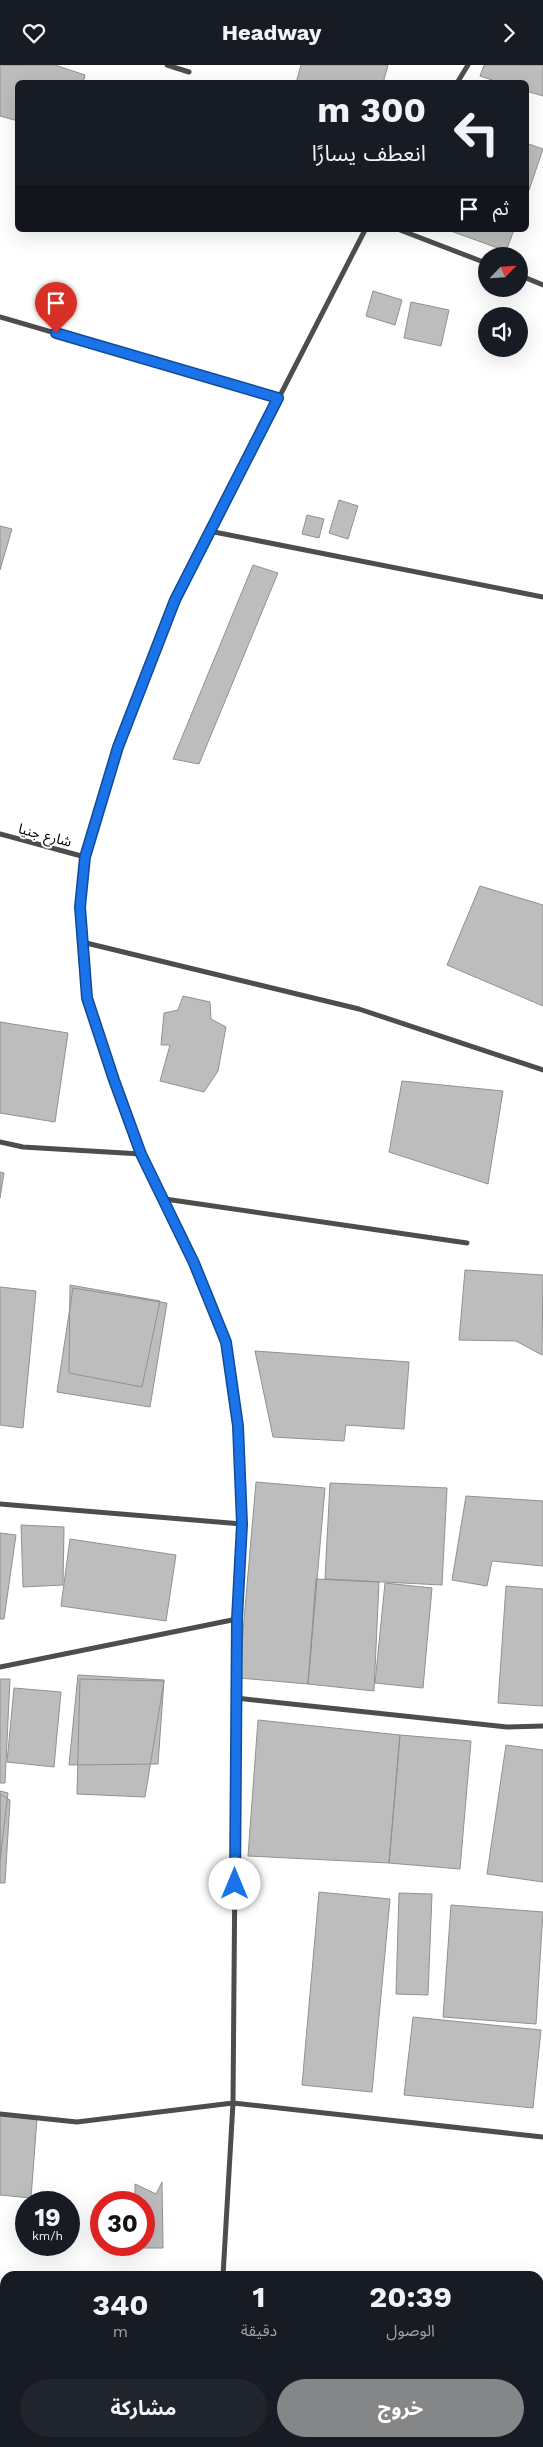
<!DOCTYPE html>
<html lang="ar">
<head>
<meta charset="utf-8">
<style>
  body { margin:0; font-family:"Work Sans","Noto Sans Arabic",sans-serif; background:#20242c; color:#f1f3f6; direction:rtl; height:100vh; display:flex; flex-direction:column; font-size:19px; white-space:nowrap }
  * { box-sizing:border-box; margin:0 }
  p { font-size:16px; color:#9ea1a6 }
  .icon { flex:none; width:28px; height:28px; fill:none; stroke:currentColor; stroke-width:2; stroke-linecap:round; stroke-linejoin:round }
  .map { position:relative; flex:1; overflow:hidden; direction:ltr }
  .details { position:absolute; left:0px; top:2206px; width:544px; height:176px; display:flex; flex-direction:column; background:#171b24; border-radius:15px 15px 0 0; box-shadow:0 5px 20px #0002; direction:rtl }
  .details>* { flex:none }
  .hud { position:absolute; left:15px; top:15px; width:514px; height:152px; border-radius:8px; box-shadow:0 5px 20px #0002; direction:rtl; background:#171b24; color:#f1f3f6; overflow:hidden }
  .needle { width:32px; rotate:65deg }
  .buttons { position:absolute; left:478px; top:182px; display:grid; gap:10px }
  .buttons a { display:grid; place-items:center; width:50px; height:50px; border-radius:50%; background:#171b24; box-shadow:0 5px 20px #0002; font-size:25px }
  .speed { position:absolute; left:15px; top:2126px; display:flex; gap:10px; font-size:25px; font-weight:700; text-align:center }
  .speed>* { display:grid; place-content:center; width:65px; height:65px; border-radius:50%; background:#171b24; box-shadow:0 5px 20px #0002; line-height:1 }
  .speed small { font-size:12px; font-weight:400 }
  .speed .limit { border:8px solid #d22; background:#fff; color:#111 }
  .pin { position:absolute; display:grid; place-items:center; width:42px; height:42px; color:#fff; margin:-51px -21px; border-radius:50% 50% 50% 0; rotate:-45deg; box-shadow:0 0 5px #0007 }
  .pin .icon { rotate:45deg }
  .me { position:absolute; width:55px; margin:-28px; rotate:0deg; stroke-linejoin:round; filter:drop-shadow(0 0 4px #0008) }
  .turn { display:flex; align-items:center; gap:18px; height:105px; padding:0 20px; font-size:22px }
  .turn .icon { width:65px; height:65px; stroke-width:2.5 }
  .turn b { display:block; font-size:35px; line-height:42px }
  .then { display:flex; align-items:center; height:48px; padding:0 20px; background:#0003; gap:10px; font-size:19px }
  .eta { display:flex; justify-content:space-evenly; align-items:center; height:85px; text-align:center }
  .eta b { font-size:30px; font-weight:700; line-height:35px }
  .action { display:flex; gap:10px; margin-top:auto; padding:10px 20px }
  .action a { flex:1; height:58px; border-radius:30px; background:#858687; color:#fff; font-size:20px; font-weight:700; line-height:58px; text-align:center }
  .action a+a { background:#20242c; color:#f1f3f6 }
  header { display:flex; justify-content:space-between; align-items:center; height:65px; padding:0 20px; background:#171b24; font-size:22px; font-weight:700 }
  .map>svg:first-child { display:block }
</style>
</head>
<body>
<header><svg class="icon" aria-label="forward" viewBox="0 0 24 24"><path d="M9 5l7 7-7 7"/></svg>Headway<svg class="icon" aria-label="heart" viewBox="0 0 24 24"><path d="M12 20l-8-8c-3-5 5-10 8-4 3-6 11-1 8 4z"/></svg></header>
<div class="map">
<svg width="543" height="2382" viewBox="0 0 543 2382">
  <rect width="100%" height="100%" fill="#fff"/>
  <path fill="#bdbdbd" stroke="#919191" d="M0,0H55L85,10L83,18H18V56L0,51Z
    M301,0H388L383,18H296Z
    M484,0H543V31L526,26V18H501L480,11Z
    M526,78L543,84L526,134Z
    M448,165H514L506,186Z
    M373,226L402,235L395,260L366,251Z
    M411,237L449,245L441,281L404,273Z
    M339,435L358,441L348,474L329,468Z
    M307,450L324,454L319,473L302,469Z
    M0,461L12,464L0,505Z
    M253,500L278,508L199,699L173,694Z
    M480,821L543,840V941L447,900Z
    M183,931L210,937L211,954L226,962L218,1006L204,1027L160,1016L170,980H161L164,948L178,945Z
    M0,957L68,968L55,1057L0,1048Z
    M402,1016L503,1026L488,1119L389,1087Z
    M0,1107L4,1108L0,1133Z
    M465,1205L543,1210L542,1290L516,1276L459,1275Z
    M70,1220L160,1236L142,1322L69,1308Z
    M0,1222L36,1226L23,1363L0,1360Z
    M73,1223L167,1238L150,1342L57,1327Z
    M255,1286L409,1297L404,1364L346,1360L344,1376L273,1372Z
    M256,1417L325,1423L308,1619L239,1613Z
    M330,1418L447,1423L442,1520L325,1514Z
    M466,1431L543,1436V1501L492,1496L487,1521L452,1515Z
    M21,1460L64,1462L63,1520L23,1522Z
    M0,1468L16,1470L4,1554H0Z
    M70,1474L176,1490L166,1556L61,1541Z
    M316,1514L379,1517L374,1626L308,1619Z
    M385,1518L432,1523L423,1623L375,1618Z
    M506,1521L543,1524V1641L498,1638Z
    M78,1610L164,1615L158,1699L69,1700Z
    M0,1614H10L5,1718H0Z
    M80,1614L164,1616L145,1732L77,1729Z
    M14,1623L61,1627L54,1702L7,1697Z
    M258,1655L400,1670L389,1798L248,1791Z
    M400,1670L471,1676L460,1804L389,1798Z
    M506,1680L543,1685V1817L487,1809Z
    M0,1726L8,1728L0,1796Z
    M0,1729L10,1735L5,1818H0Z
    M319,1827L390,1834L372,2027L302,2020Z
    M399,1828L432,1829L428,1930L396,1929Z
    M451,1840L543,1847L536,1959L443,1952Z
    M413,1952L541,1965L533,2043L404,2030Z
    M0,2050L37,2054L31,2133L0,2130Z
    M162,2117L163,2183H136V2180H144V2138H135V2119L156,2129Z
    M235,2378H282V2382H235Z
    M302,2378H346L372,2382H302Z"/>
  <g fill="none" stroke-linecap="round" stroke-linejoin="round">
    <path stroke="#4d4d4d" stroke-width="5" d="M167,0L189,7
      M457,18L468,0
      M400,165L486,198
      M519,210L543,220
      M0,252L278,333
      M209,466L543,532
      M0,769L85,792
      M82,877L359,944L543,1005
      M0,1077L23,1082L141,1089
      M165,1134L467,1178
      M0,1439L242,1459
      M0,1602L237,1554
      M236,1633L507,1662L543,1661
      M0,2049L77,2057L233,2038L543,2072
      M223,2211L233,2038L237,1554L242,1459L238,1361L226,1277L194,1197L141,1089L87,933L80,842L85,792L118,682L175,535L365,165
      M212,2382L213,2378"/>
  </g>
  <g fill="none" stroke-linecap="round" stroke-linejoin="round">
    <defs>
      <path id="route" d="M56,268L278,333L175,535L118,682L85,792L80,842L87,933L114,1015L141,1089L194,1198L226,1277L238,1361L242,1459L237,1554L235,1819"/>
    </defs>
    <use href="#route" stroke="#114b97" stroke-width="12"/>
    <use href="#route" stroke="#1a73e8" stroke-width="9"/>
  </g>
  <g text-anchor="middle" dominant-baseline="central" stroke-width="4" stroke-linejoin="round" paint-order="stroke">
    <g font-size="14" fill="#000" stroke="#fff">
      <text transform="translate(45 770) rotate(15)">شارع جنيا</text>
    </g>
  </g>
</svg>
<div class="buttons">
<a><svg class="needle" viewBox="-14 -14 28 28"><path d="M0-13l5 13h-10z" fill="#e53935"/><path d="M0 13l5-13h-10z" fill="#9ea1a6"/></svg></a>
<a><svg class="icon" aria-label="sound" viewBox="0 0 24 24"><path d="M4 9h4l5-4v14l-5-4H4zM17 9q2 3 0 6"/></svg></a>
</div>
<div class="speed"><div>19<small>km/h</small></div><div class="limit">30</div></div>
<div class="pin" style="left:56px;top:268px;background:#d93025"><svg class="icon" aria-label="arrive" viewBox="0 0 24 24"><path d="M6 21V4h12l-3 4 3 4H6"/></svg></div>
<svg class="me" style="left:235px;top:1819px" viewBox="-20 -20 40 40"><circle r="19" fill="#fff"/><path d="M0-13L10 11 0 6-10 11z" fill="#1a73e8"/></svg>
<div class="hud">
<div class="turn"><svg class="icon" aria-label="left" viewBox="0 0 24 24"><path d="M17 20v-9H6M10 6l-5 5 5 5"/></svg><div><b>300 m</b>انعطف يسارًا</div></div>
<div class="then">ثم<svg class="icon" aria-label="arrive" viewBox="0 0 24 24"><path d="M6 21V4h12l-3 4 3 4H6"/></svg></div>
</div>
<section class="details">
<div class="eta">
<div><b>20:39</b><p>الوصول</p></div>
<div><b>1</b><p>دقيقة</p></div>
<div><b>340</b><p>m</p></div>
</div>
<div class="action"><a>خروج</a><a>مشاركة</a></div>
</section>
</div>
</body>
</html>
